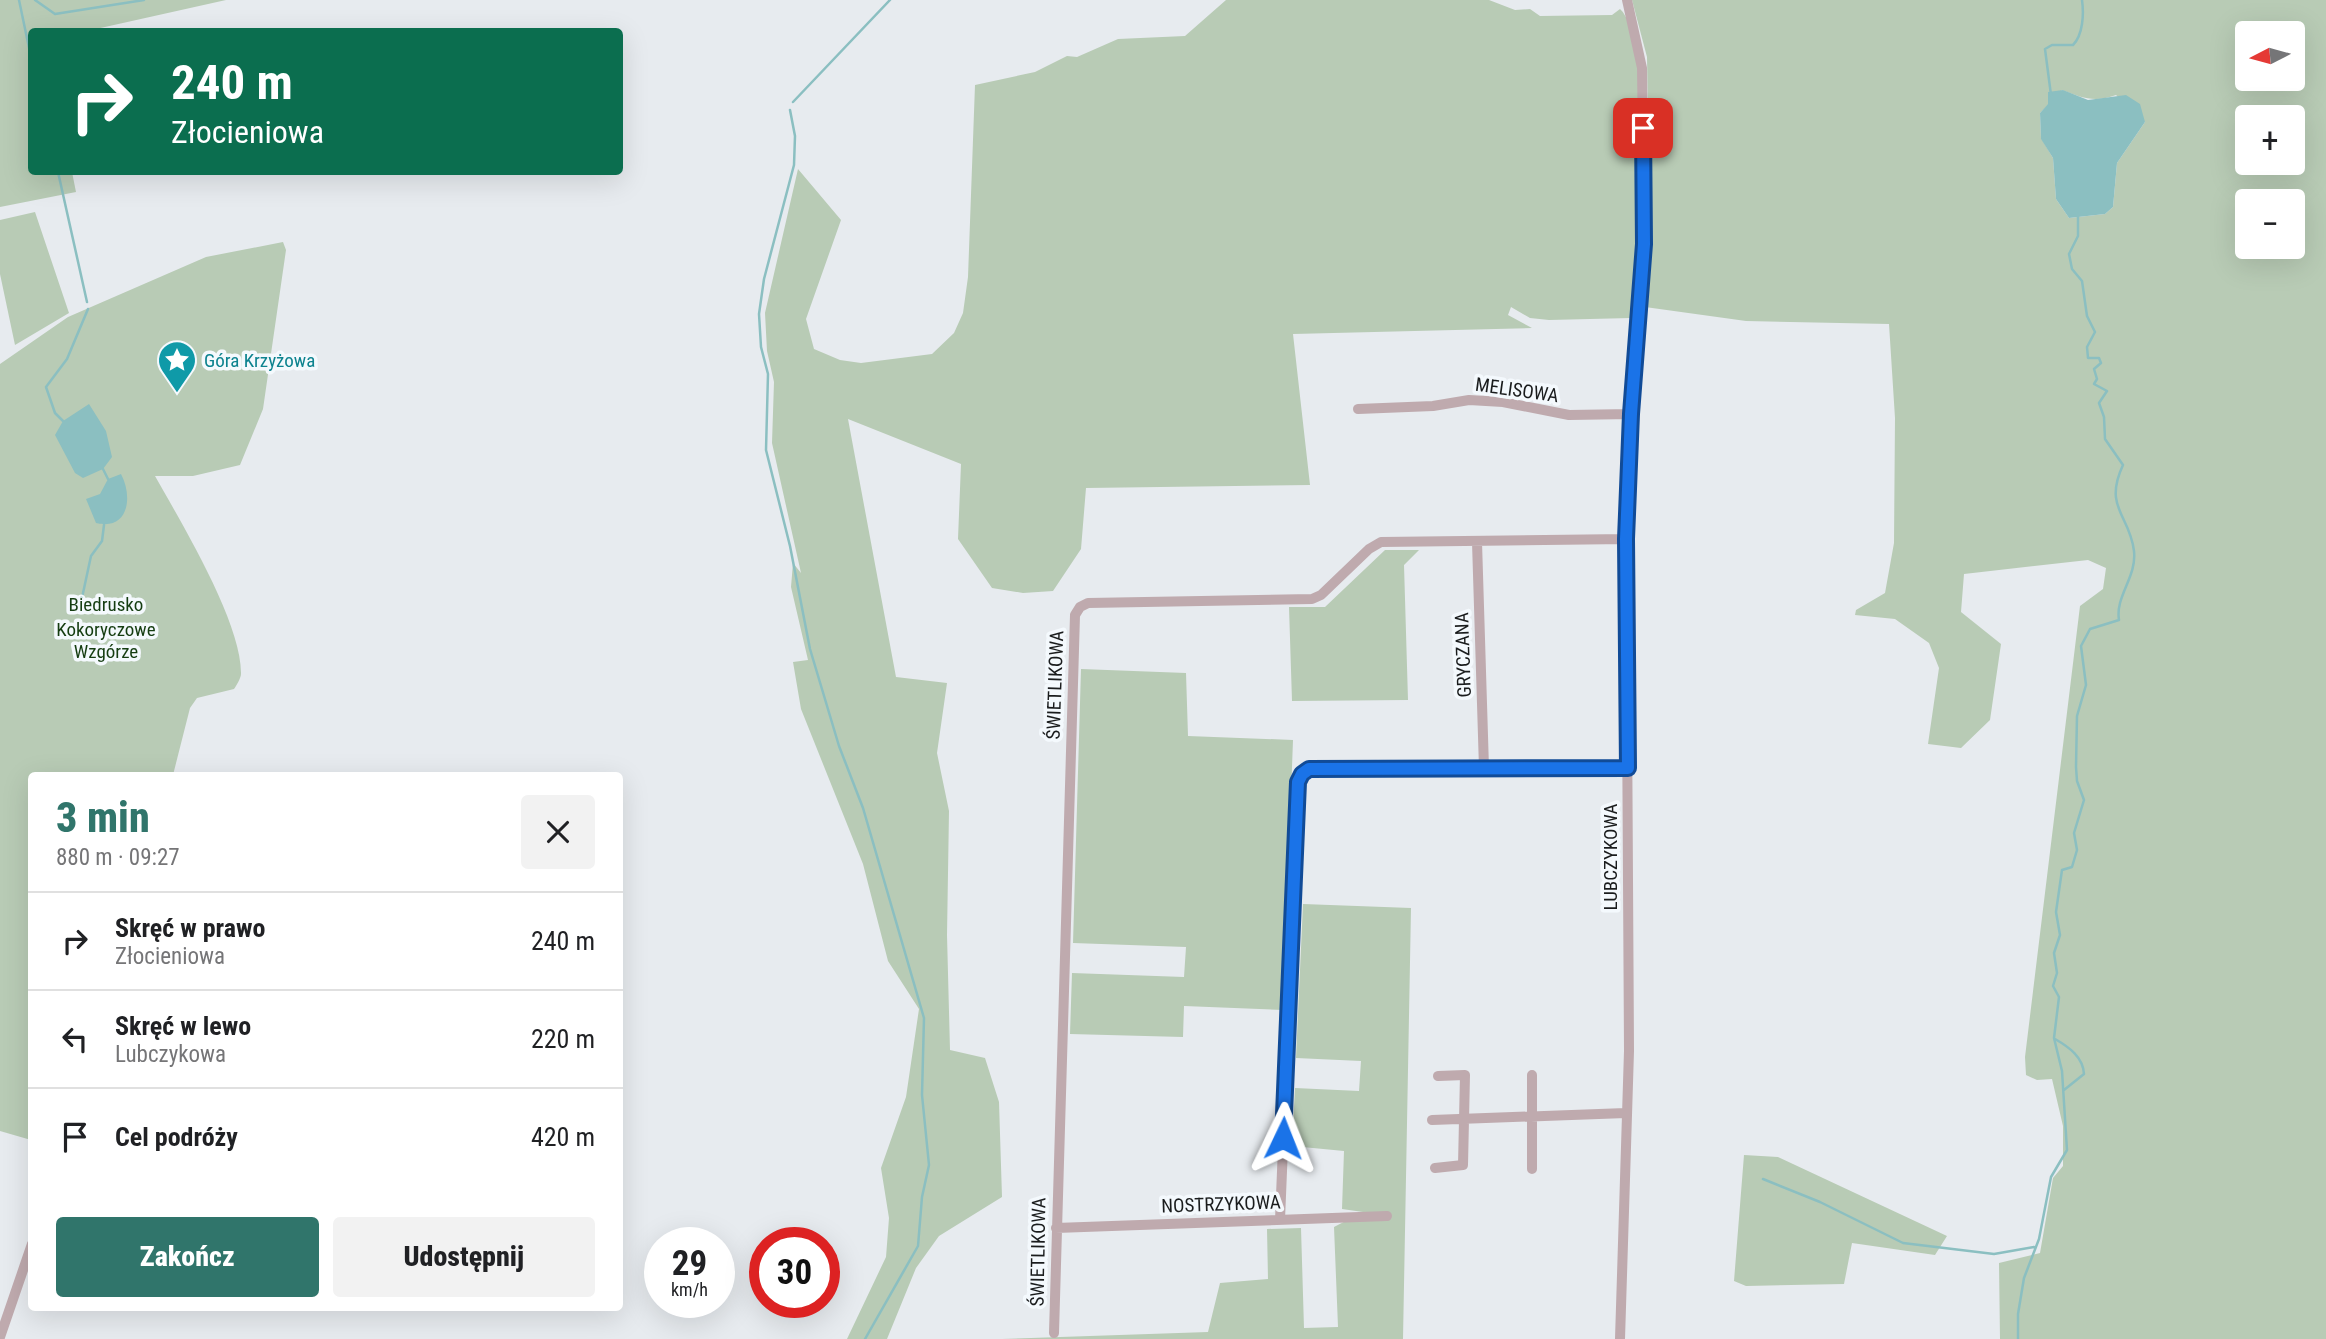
<!DOCTYPE html>
<html lang="pl">
<head>
<meta charset="utf-8">
<style>
  body { margin:0; font-family:"Roboto Condensed",sans-serif; background:#f2f2f2; color:#202124; height:100vh; display:flex; flex-direction:column; font-size:26px; white-space:nowrap }
  * { box-sizing:border-box; margin:0 }
  p { font-size:23px; color:#757577 }
  .icon { flex:none; width:38px; height:38px; fill:none; stroke:currentColor; stroke-width:2; stroke-linecap:round; stroke-linejoin:round }
  .map { position:relative; flex:1; overflow:hidden }
  .details { position:absolute; left:28px; top:772px; width:595px; height:539px; display:flex; flex-direction:column; background:#fff; border-radius:7px; box-shadow:0 7px 28px #0002 }
  .details>* { flex:none }
  .guide { position:absolute; left:28px; top:28px; width:595px; height:147px; border-radius:7px; box-shadow:0 7px 28px #0002; background:#0b6e4f; color:#fff; overflow:hidden }
  .needle { width:46px; rotate:264deg }
  .fabs { position:absolute; left:2235px; top:21px; display:grid; gap:14px }
  .fabs a { display:grid; place-items:center; width:70px; height:70px; border-radius:7px; background:#fff; box-shadow:0 7px 28px #0002; font-size:35px }
  .speed { position:absolute; left:644px; top:1227px; display:flex; gap:14px; font-size:35px; font-weight:700; text-align:center }
  .speed>* { display:grid; place-content:center; width:91px; height:91px; border-radius:50%; background:#fff; box-shadow:0 7px 28px #0002; line-height:1 }
  .speed small { font-size:18px; font-weight:400 }
  .speed .limit { border:10px solid #d22; background:#fff; color:#111 }
  .pin { position:absolute; display:grid; place-items:center; width:60px; height:60px; color:#fff; margin:-30px; border-radius:14px; box-shadow:0 4px 10px #0006 }
  .me { position:absolute; width:77px; margin:-38px; rotate:2deg; stroke-linejoin:round; filter:drop-shadow(0 0 5px #0008) }
  .turn { display:flex; align-items:center; gap:24px; height:147px; padding:0 28px; font-size:32px }
  .turn .icon { width:91px; height:91px; stroke-width:2.5 }
  .turn b { display:block; font-size:49px; line-height:60px }
  .round { display:grid; place-items:center; flex:none; width:74px; height:74px; border-radius:7px; background:#f2f2f2 }
  .headline { display:flex; align-items:center; justify-content:space-between; height:119px; padding:0 28px }
  h1 { font-size:42px; font-weight:800; line-height:52px; color:#30756b }
  .primary-button { display:flex; gap:14px; margin-top:auto; padding:14px 28px }
  .primary-button a { flex:1; height:80px; border-radius:7px; background:#30756b; color:#fff; font-size:28px; font-weight:800; line-height:80px; text-align:center }
  .primary-button a+a { background:#f2f2f2; color:#202124 }
  ul { padding:0; list-style:none }
  li { display:flex; align-items:center; gap:21px; height:98px; padding:0 28px; border-top:2px solid #e0e0e0 }
  li div { flex:1 }
  li b { display:block; font-size:26px }
  li em { font-style:normal }
  .map>svg:first-child { display:block }
</style>
</head>
<body>
<div class="map">
<svg width="2326" height="1339" viewBox="0 0 2326 1339">
  <rect width="100%" height="100%" fill="#e7ebef"/>
  <path fill="#b8cbb5" fill-rule="evenodd" d="M0,0H226L87,31L32,32V172H72L76,192L0,207Z
    M1226,0H1489L1515,10L1530,9L1540,16L1612,15L1620,9C1654,39 1637,268 1631,318L1549,320L1530,318L1511,307L1508,315L1532,328L1293,334L1310,485L1086,488L1081,549L1053,591L1023,593L992,588L958,539L961,464L848,419L896,677L947,683L937,753L949,811L947,935L950,1050L985,1058L999,1102L1002,1197L939,1236L916,1268L887,1339H847L886,1257L889,1218L881,1168L906,1097L919,1009L888,961L863,864L801,709L793,662L808,660L791,587L793,563L801,573L772,443L774,382L767,351L765,313L798,169L841,220L806,319L814,349L840,360L861,363L932,354L954,333L963,313L968,277L975,85L1035,72L1067,56L1077,57L1118,39L1185,36Z
    M1632,0H2326V1339H2000L1999,1263L2040,1253L2053,1178L2063,1166V1126L2052,1079L2037,1080L2026,1075L2025,1057L2080,606L2103,589L2106,568L2088,560L1964,574L1961,612L2001,644L1990,720L1961,748L1928,744L1939,668L1929,643L1895,619L1855,615L1856,610L1885,593L1894,543L1895,418L1889,324L1746,321L1645,307L1650,233L1647,57ZM2247,33H2292V79H2247ZM2062,90C2082,98 2095,103 2116,95L2145,122L2117,163L2113,207L2105,214L2069,218L2056,199L2053,158L2041,138L2040,113ZM2247,117H2292V163H2247ZM2247,201H2292V247H2247Z
    M35,212L69,313L15,345L0,274V220Z
    M283,242L286,250L263,409L240,465L193,476H155C182,524 242,623 241,674C241,678 236,686 234,689L197,698L190,708L173,775H32L31,1140L0,1131V364L68,317L206,257Z
    M1385,550H1419L1404,565L1408,700L1292,701L1289,607H1325Z
    M1081,669L1186,673L1188,736L1293,740L1283,1010L1184,1006L1183,1037L1070,1034L1072,973L1184,977L1186,947L1073,943Z
    M1303,904L1411,908L1403,1339H1002L1208,1332L1220,1283L1268,1279L1267,1229L1301,1228L1304,1328L1338,1327L1334,1227L1363,1212L1342,1209L1344,1151L1292,1146L1295,1088L1359,1091L1361,1061L1296,1058Z
    M1744,1155L1778,1157L1947,1236L1935,1255L1852,1243L1844,1284L1746,1286L1734,1281Z"/>
  <path fill="#8bbfc1" d="M2063,90L2088,100L2126,95L2140,104L2145,122L2117,163L2113,207L2105,214L2069,218L2056,199L2053,158L2041,139L2040,113L2048,104V92Z
    M89,404L106,431L112,457L103,469L83,478L75,473L55,435L63,421Z
    M121,474C133,496 129,531 96,523L86,499L100,494L108,479Z"/>
  <g fill="none" stroke-linecap="round" stroke-linejoin="round">
    <path stroke="#8bbfc1" stroke-width="2.5" d="M19,0L32,62
      M35,0L55,14L144,0
      M2051,95L2045,49L2052,45H2073C2083,35 2084,14 2082,0
      M793,102L890,0
      M790,110L795,136L794,165L764,279L759,314L761,347L768,374L766,450L790,546L810,649L839,746L863,808L924,1018L922,1095L929,1165L922,1197L918,1246L865,1339
      M58,172L87,302
      M63,421L55,413L46,387L67,359L88,309
      M103,469L108,479
      M80,607L91,556L102,541L104,525
      M2055,1039C2069,1047 2083,1057 2084,1074L2064,1090
      M1763,1179L1820,1202L1903,1243L1994,1254L2034,1247
      M2018,1339V1314L2024,1278L2039,1239L2051,1177L2067,1150L2062,1071L2054,1038L2059,997L2053,986L2057,973L2054,953L2060,935L2056,912L2062,870L2072,867L2077,850L2074,833L2084,800L2077,781L2076,767L2077,716L2086,685L2081,646L2090,629L2119,620C2115,596 2137,577 2134,551C2130,515 2103,508 2123,465L2105,439L2104,417L2099,403L2107,391L2094,384L2097,379L2094,369L2101,363L2099,358H2088L2087,347L2095,332L2087,316L2082,281L2072,269L2069,254L2078,236V214"/>
    <path stroke="#bfaaae" stroke-width="10" d="M1358,409L1433,406L1469,400L1503,402L1569,415L1631,414
      M1477,542L1484,768
      M1432,1120L1626,1113
      M1435,1168L1463,1165L1465,1075L1438,1076
      M1532,1169V1075
      M1280,1220L1298,782L1302,774L1309,769L1628,768
      M1056,1228L1387,1216
      M1054,1333L1075,615L1080,607L1088,603L1312,599L1321,595L1369,549L1381,542L1626,539
      M0,1337L32,1244
      M1620,1339L1629,1051L1626,539L1644,211L1642,68L1627,0"/>
  </g>
  <g fill="none" stroke-linecap="round" stroke-linejoin="round">
    <defs>
      <path id="route" d="M1283,1138L1298,782L1302,774L1309,769L1628,768L1626,539L1631,414L1644,244L1643,128"/>
    </defs>
    <use href="#route" stroke="#114b97" stroke-width="18"/>
    <use href="#route" stroke="#1a73e8" stroke-width="12"/>
  </g>
  <defs>
    <symbol id="sight-pin" viewBox="-11 -11 22 30"><path d="M0 17L-7.5 6A9.5 9.5 0 1 1 7.5 6Z" fill="#0f9aa8" stroke="#f4f9fd"/><path d="M0-6L1.8-2.2L6-1.7L2.9 1.2L3.7 5.4L0 3.3L-3.7 5.4L-2.9 1.2L-6-1.7L-1.8-2.2Z" fill="#fff"/></symbol>
  </defs>
  <g fill-rule="evenodd">
    <use href="#sight-pin" x="155" y="338" width="44" height="60"/>
  </g>
  <g text-anchor="middle" dominant-baseline="central" stroke-width="7" stroke-linejoin="round" paint-order="stroke">
    <g font-size="19" fill="#0d838f" stroke="#f4f9fd" text-anchor="start">
      <text x="204" y="360">Góra Krzyżowa</text>
    </g>
    <g font-size="19" fill="#1a1c1d" stroke="#f4f9fd">
      <text transform="translate(1517 390) rotate(8)">MELISOWA</text>
      <text transform="translate(1463 655) rotate(-92)">GRYCZANA</text>
      <text transform="translate(1055 685) rotate(-88)">ŚWIETLIKOWA</text>
      <text transform="translate(1610 857) rotate(-90)">LUBCZYKOWA</text>
      <text transform="translate(1221 1204) rotate(-2)">NOSTRZYKOWA</text>
      <text transform="translate(1038 1252) rotate(-89)">ŚWIETLIKOWA</text>
    </g>
    <g font-size="19" fill="#153d11" stroke="#f4f9fd">
      <text x="106" y="604">Biedrusko</text>
      <text x="106" y="629">Kokoryczowe<tspan x="106" dy="22">Wzgórze</tspan></text>
    </g>
  </g>
</svg>
<div class="fabs">
<a><svg class="needle" viewBox="-14 -14 28 28"><path d="M0-13l5 13h-10z" fill="#e53935"/><path d="M0 13l5-13h-10z" fill="#757577"/></svg></a>
<a>+</a>
<a>−</a>
</div>
<div class="speed"><div>29<small>km/h</small></div><div class="limit">30</div></div>
<div class="pin" style="left:1643px;top:128px;background:#d93025"><svg class="icon" aria-label="arrive" viewBox="0 0 24 24"><path d="M6 21V4h12l-3 4 3 4H6"/></svg></div>
<svg class="me" style="left:1283px;top:1138px" viewBox="-20 -20 40 40"><path d="M0-17L14 15 0 8-14 15z" fill="#1a73e8" stroke="#fff" stroke-width="4"/></svg>
<div class="guide">
<div class="turn"><svg class="icon" aria-label="right" viewBox="0 0 24 24"><path d="M7 20v-9h11M14 6l5 5-5 5"/></svg><div><b>240 m</b>Złocieniowa</div></div>
</div>
<section class="details">
<div class="headline"><div><h1>3 min</h1><p>880 m · 09:27</p></div><a class="round"><svg class="icon" aria-label="close" viewBox="0 0 24 24"><path d="M6 6l12 12M18 6L6 18"/></svg></a></div>
<ul>
<li><svg class="icon" aria-label="right" viewBox="0 0 24 24"><path d="M7 20v-9h11M14 6l5 5-5 5"/></svg><div><b>Skręć w prawo</b><p>Złocieniowa</p></div><em>240 m</em></li>
<li><svg class="icon" aria-label="left" viewBox="0 0 24 24"><path d="M17 20v-9H6M10 6l-5 5 5 5"/></svg><div><b>Skręć w lewo</b><p>Lubczykowa</p></div><em>220 m</em></li>
<li><svg class="icon" aria-label="arrive" viewBox="0 0 24 24"><path d="M6 21V4h12l-3 4 3 4H6"/></svg><div><b>Cel podróży</b></div><em>420 m</em></li>
</ul>
<div class="primary-button"><a>Zakończ</a><a>Udostępnij</a></div>
</section>
</div>
</body>
</html>
